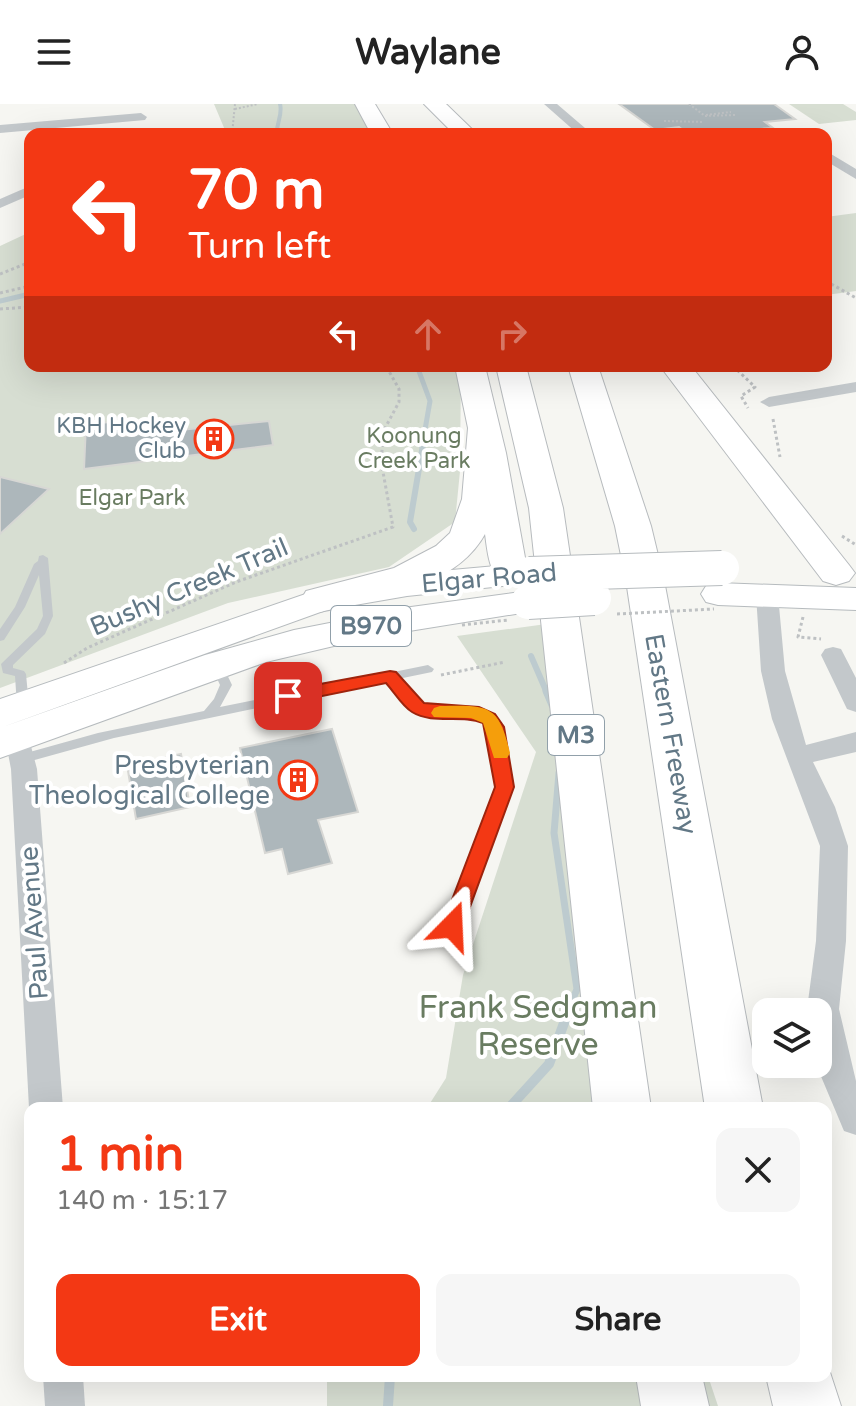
<!DOCTYPE html>
<html lang="en">
<head>
<meta charset="utf-8">
<style>
  body { margin:0; font-family:"Varela Round",sans-serif; background:#f6f6f6; color:#222; height:100vh; display:flex; flex-direction:column; font-size:30px; white-space:nowrap }
  * { box-sizing:border-box; margin:0 }
  p { font-size:26px; color:#767676 }
  .icon { flex:none; width:44px; height:44px; fill:none; stroke:currentColor; stroke-width:2; stroke-linecap:round; stroke-linejoin:round }
  .map { position:relative; flex:1; overflow:hidden }
  .drawer { position:absolute; left:24px; top:998px; width:808px; height:280px; display:flex; flex-direction:column; background:#fff; border-radius:16px; box-shadow:0 8px 32px #0002 }
  .drawer>* { flex:none }
  .top-card { position:absolute; left:24px; top:24px; width:808px; height:244px; border-radius:16px; box-shadow:0 8px 32px #0002; background:#f33814; color:#fff; overflow:hidden }
  .fabs { position:absolute; left:752px; top:894px; display:grid; gap:16px }
  .fabs a { display:grid; place-items:center; width:80px; height:80px; border-radius:16px; background:#fff; box-shadow:0 8px 32px #0002; font-size:40px }
  .pin { position:absolute; display:grid; place-items:center; width:68px; height:68px; color:#fff; margin:-34px; border-radius:16px; box-shadow:0 4px 12px #0006 }
  .me { position:absolute; width:88px; margin:-44px; rotate:21deg; stroke-linejoin:round; filter:drop-shadow(0 0 6px #0008) }
  .turn { display:flex; align-items:center; gap:28px; height:168px; padding:0 32px; font-size:36px }
  .turn .icon { width:104px; height:104px; stroke-width:2.5 }
  .turn b { display:block; font-size:56px; line-height:68px }
  .lanes { display:flex; align-items:center; height:76px; padding:0 32px; background:#0003; justify-content:center; gap:40px; direction:ltr }
  .lanes .off { opacity:.35 }
  .round { display:grid; place-items:center; flex:none; width:84px; height:84px; border-radius:16px; background:#f6f6f6 }
  .summary { display:flex; align-items:center; justify-content:space-between; height:136px; padding:0 32px }
  h1 { font-size:48px; font-weight:700; line-height:60px; color:#f33814 }
  .action { display:flex; gap:16px; margin-top:auto; padding:16px 32px }
  .action a { flex:1; height:92px; border-radius:16px; background:#f33814; color:#fff; font-size:32px; font-weight:700; line-height:92px; text-align:center }
  .action a+a { background:#f6f6f6; color:#222 }
  header { display:flex; justify-content:space-between; align-items:center; height:104px; padding:0 32px; background:#fff; font-size:36px; font-weight:700 }
  .map>svg:first-child { display:block }
</style>
</head>
<body>
<header><svg class="icon" aria-label="menu" viewBox="0 0 24 24"><path d="M4 6h16M4 12h16M4 18h16"/></svg>Waylane<svg class="icon" aria-label="person" viewBox="0 0 24 24"><circle cx="12" cy="8" r="4"/><path d="M4 21q1-7 8-7t8 7"/></svg></header>
<div class="map">
<svg width="856" height="1302" viewBox="0 0 856 1302">
  <rect width="100%" height="100%" fill="#f6f6f2"/>
  <path fill="#d7ded2" d="M214,0H370L379,30H220L225,26Z
    M789,0H843L856,8V16L819,20Z
    M856,109V187L826,191V113Z
    M30,128V262H461L460,367L455,418L389,463L228,499L0,584V142Z
    M561,518L637,1004H427L446,974L463,871L536,648L457,532Z
    M327,1272H708L718,1302H327Z"/>
  <g fill="none" stroke-linecap="round" stroke-linejoin="round">
    <path stroke="#bdcbcf" stroke-width="4" d="M277,30C276,19 283,11 280,0"/>
    <path stroke="#bdcbcf" stroke-width="5" d="M0,197L30,190
      M417,262L430,297L422,343"/>
    <path stroke="#bdcbcf" stroke-width="6" d="M414,425L410,418L423,341
      M531,552L547,589"/>
    <path stroke="#bdcbcf" stroke-width="7" d="M546,587L552,601
      M559,669L554,729L577,885L570,902"/>
    <path stroke="#bdcbcf" stroke-width="10" d="M509,1004L549,960L571,900
      M388,1302L390,1272"/>
  </g>
  <path fill="#adb7bb" stroke="#d7d7d4" stroke-width="2" d="M619,0H774L795,15L765,18L773,24L688,30L679,23L655,26Z
    M123,317L122,332L269,317L273,341L84,365L86,320Z
    M0,373L49,385L0,430Z
    M332,625L358,708L318,716L332,759L288,770L282,745L265,749L240,644Z
    M181,650L190,703L136,715L127,661Z"/>
  <g fill="none" stroke-linecap="round" stroke-linejoin="round">
    <defs>
      <path id="primary" d="M529,459L541,462L546,470L541,478L407,492L326,506L0,624V595L320,485L407,470Z
        M718,479L856,484V506L718,501L706,498L701,490L706,482Z
        M528,487L540,490L545,498L540,506L372,533L266,558L0,654V624L205,551L294,526L411,503Z"/>
      <path id="highway" d="M355,0H375L393,30H371Z
        M424,0H446L477,30H454Z
        M455,262H485L506,349L526,459L535,471L529,479C491,489 489,459 485,430C455,485 375,495 320,508L306,505L301,496L306,487L394,464L436,442L450,429L462,395L468,324Z
        M496,262H526L563,404L651,1004H593L529,404Z
        M568,262H598L651,422L664,476L763,1004H705L626,476L615,422Z
        M660,262H691L849,461L855,469L849,477L836,481L823,477Z
        M826,1256L841,1302H773L766,1272H826Z
        M636,1272H702L709,1302H641Z"/>
    </defs>
    <use href="#primary" stroke="#b6bbbe" stroke-width="2"/>
    <use href="#highway" stroke="#b7bbbe" stroke-width="2"/>
    <path stroke="#bec1c3" stroke-width="2" stroke-dasharray="2 2" stroke-linecap="butt" d="M689,0L705,12L735,11
      M235,5L258,0
      M706,11L731,8
      M664,17L704,18
      M232,30L235,0"/>
    <path stroke="#bec1c3" stroke-width="3" stroke-dasharray="3 3" stroke-linecap="butt" d="M0,170L30,158
      M826,177L856,194
      M0,189L30,182
      M0,205L30,203
      M733,262L755,283L741,292L748,304
      M773,315L780,353
      M842,432L856,441
      M803,513L798,533L821,535
      M64,559L87,544L236,478L393,423L381,357L384,326L399,298V285L386,262
      M441,571L505,558"/>
    <path fill="#c3c8cb" fill-rule="evenodd" d="M43,451L48,454L53,512L45,530L13,561V564L24,567L26,570L29,602L23,606L17,602L15,572L3,569L1,560L37,525L43,512L39,471L25,503L4,536L0,537V525L15,503L34,460L38,457L39,452Z
      M217,557L221,558L232,581L220,603L428,561L434,565L432,568L398,575L418,596L427,602L464,603L486,607L498,621L506,643L510,683L457,826L452,828L447,826L445,822L498,683L495,643L489,625L479,614L431,611L419,608L410,602L387,577L114,634L31,657L23,658L17,654L19,651L98,629L204,607L214,595L220,581L211,561Z"/>
    <path fill="#c3c8cb" fill-rule="evenodd" d="M544,0H557L592,30H578Z
      M141,9L147,13L145,16L0,29V21Z
      M826,47L856,65V75L826,57Z
      M30,82V91L0,104V95Z
      M856,278V288L769,303L760,298L769,293Z
      M767,484L775,486L778,491L785,567L806,641L856,628V648L813,658L835,703L848,742L846,837L839,905L856,977V1031L844,1027L820,970L818,908H808L807,905L816,837L820,742L772,615L761,567L756,491L759,486Z
      M833,543L841,545L856,574V608L847,605L821,551L825,545Z
      M18,625L27,627L37,665L63,1004H29L11,665L5,634L9,627Z
      M43,1272H83L85,1302H45Z"/>
    <use href="#primary" fill="#fff" fill-rule="evenodd"/>
    <use href="#highway" fill="#fff" fill-rule="evenodd"/>
    <defs>
      <path id="primary-bridge" d="M529,470L722,464
        M528,498L594,494"/>
    </defs>
    <use href="#primary-bridge" stroke="#b6bbbe" stroke-width="36" stroke-linecap="butt"/>
    <path stroke="#bec1c3" stroke-width="3" stroke-dasharray="3 3" stroke-linecap="butt" d="M617,510L714,505
      M462,521L508,516"/>
    <use href="#primary-bridge" stroke="#fff" stroke-width="34"/>
  </g>
  <path fill="#f33814" stroke="#9e240d" stroke-width="2" d="M390,567L396,568L424,599L479,603L495,610L504,623L514,683L463,822L460,828L452,831L445,828L442,822L495,683L483,619C461,610 433,621 412,608C403,603 394,588 386,579L288,599L280,592L288,586Z"/>
  <path fill="#f59e0b" d="M440,602C488,601 499,600 510,649L507,654H494L483,619L471,614L434,613L431,609L434,604Z"/>
  <defs>
    <symbol id="building-ring" viewBox="-11 -11 22 22"><circle r="9.5" fill="#fff" stroke="#f33814" stroke-width="1.5"/><path d="M-4-6H4V6H1V3H-1V6H-4ZM-2.5-4.3h1.7v1.8h-1.7ZM.8-4.3h1.7v1.8H.8ZM-2.5-1h1.7V.8h-1.7ZM.8-1h1.7V.8H.8Z" fill="#f33814"/></symbol>
  </defs>
  <g fill-rule="evenodd">
    <use href="#building-ring" x="192" y="313" width="44" height="44"/>
    <use href="#building-ring" x="276" y="654" width="44" height="44"/>
  </g>
  <g text-anchor="middle" dominant-baseline="central" stroke-width="8" stroke-linejoin="round" paint-order="stroke">
    <g font-size="22" fill="#627886" stroke="#fff" text-anchor="end">
      <text x="186" y="322">KBH Hockey<tspan x="186" dy="25">Club</tspan></text>
    </g>
    <g font-size="22" fill="#697c61" stroke="#fff">
      <text x="414" y="332">Koonung<tspan x="414" dy="25">Creek Park</tspan></text>
      <text x="132" y="394">Elgar Park</text>
    </g>
    <g fill="#fff" stroke="#91a0aa" stroke-width="2">
      <rect x="331" y="502" width="80" height="40" rx="6"/>
      <rect x="548" y="611" width="56" height="40" rx="6"/>
    </g>
    <g font-size="24" font-weight="bold" fill="#627886">
      <text x="371" y="522">B970</text>
      <text x="576" y="631">M3</text>
    </g>
    <g font-size="26" fill="#627886" stroke="#fff">
      <text transform="translate(489 474) rotate(-5)">Elgar Road</text>
      <text transform="translate(189 483) rotate(-23)">Bushy Creek Trail</text>
      <text transform="translate(671 630) rotate(80)">Eastern Freeway</text>
      <text transform="translate(34 819) rotate(-94)">Paul Avenue</text>
    </g>
    <g font-size="26" fill="#627886" stroke="#fff" text-anchor="end">
      <text x="270" y="661">Presbyterian<tspan x="270" dy="30">Theological College</tspan></text>
    </g>
    <g font-size="32" fill="#697c61" stroke="#fff">
      <text x="538" y="904">Frank Sedgman<tspan x="538" dy="37">Reserve</tspan></text>
    </g>
  </g>
</svg>
<div class="fabs">
<a><svg class="icon" aria-label="layers" viewBox="0 0 24 24"><path d="M12 4l9 5-9 5-9-5zM3 14l9 5 9-5"/></svg></a>
</div>
<div class="pin" style="left:288px;top:592px;background:#d93025"><svg class="icon" aria-label="arrive" viewBox="0 0 24 24"><path d="M6 21V4h12l-3 4 3 4H6"/></svg></div>
<svg class="me" style="left:452px;top:822px" viewBox="-20 -20 40 40"><path d="M0-17L14 15 0 8-14 15z" fill="#f33814" stroke="#fff" stroke-width="4"/></svg>
<div class="top-card">
<div class="turn"><svg class="icon" aria-label="left" viewBox="0 0 24 24"><path d="M17 20v-9H6M10 6l-5 5 5 5"/></svg><div><b>70 m</b>Turn left</div></div>
<div class="lanes"><svg class="icon" aria-label="left" viewBox="0 0 24 24"><path d="M17 20v-9H6M10 6l-5 5 5 5"/></svg><svg class="icon off" aria-label="ahead" viewBox="0 0 24 24"><path d="M12 20V5M6 11l6-6 6 6"/></svg><svg class="icon off" aria-label="right" viewBox="0 0 24 24"><path d="M7 20v-9h11M14 6l5 5-5 5"/></svg></div>
</div>
<section class="drawer">
<div class="summary"><div><h1>1 min</h1><p>140 m · 15:17</p></div><a class="round"><svg class="icon" aria-label="close" viewBox="0 0 24 24"><path d="M6 6l12 12M18 6L6 18"/></svg></a></div>
<div class="action"><a>Exit</a><a>Share</a></div>
</section>
</div>
</body>
</html>
